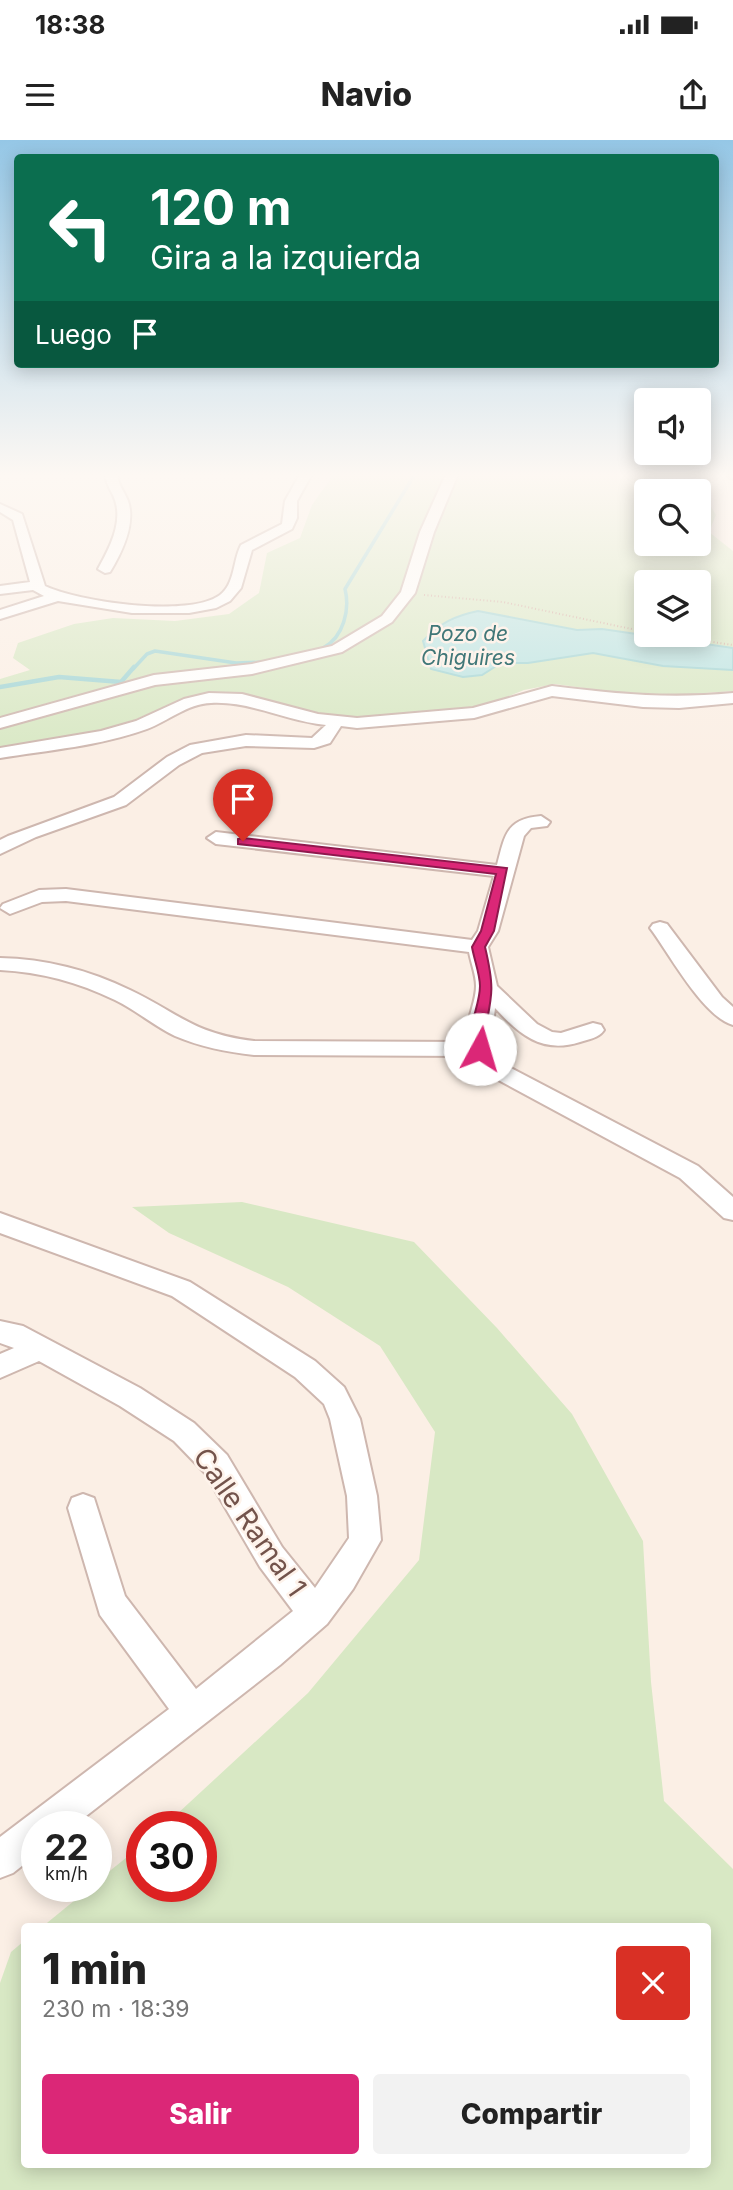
<!DOCTYPE html>
<html lang="es">
<head>
<meta charset="utf-8">
<style>
  body { margin:0; font-family:Inter,sans-serif; background:#f2f2f2; color:#222; height:100vh; display:flex; flex-direction:column; font-size:26px; white-space:nowrap }
  * { box-sizing:border-box; margin:0 }
  p { font-size:23px; color:#767676 }
  .icon { flex:none; width:38px; height:38px; fill:none; stroke:currentColor; stroke-width:2; stroke-linecap:round; stroke-linejoin:round }
  .map { position:relative; flex:1; overflow:hidden }
  .drawer { position:absolute; left:21px; top:1783px; width:690px; height:245px; display:flex; flex-direction:column; background:#fff; border-radius:7px; box-shadow:0 4px 18px #0003 }
  .drawer>* { flex:none }
  .hud { position:absolute; left:14px; top:14px; width:705px; height:214px; border-radius:7px; box-shadow:0 4px 18px #0003; background:#0b6e4f; color:#fff; overflow:hidden }
  .tools { position:absolute; left:634px; top:248px; display:grid; gap:14px }
  .tools a { display:grid; place-items:center; width:77px; height:77px; border-radius:7px; background:#fff; box-shadow:0 4px 18px #0003; font-size:35px }
  .speed { position:absolute; left:21px; top:1671px; display:flex; gap:14px; font-size:35px; font-weight:700; text-align:center }
  .speed>* { display:grid; place-content:center; width:91px; height:91px; border-radius:50%; background:#fff; box-shadow:0 4px 18px #0003; line-height:1 }
  .speed small { font-size:18px; font-weight:400 }
  .speed .limit { border:10px solid #d22; background:#fff; color:#111 }
  .pin { position:absolute; display:grid; place-items:center; width:60px; height:60px; color:#fff; margin:-72px -30px; border-radius:50% 50% 50% 0; rotate:-45deg; box-shadow:0 0 7px #0007 }
  .pin .icon { rotate:45deg }
  .me { position:absolute; width:77px; margin:-38px; rotate:6deg; stroke-linejoin:round; filter:drop-shadow(0 0 5px #0008) }
  .turn { display:flex; align-items:center; gap:24px; height:147px; padding:0 21px; font-size:32px }
  .turn .icon { width:91px; height:91px; stroke-width:2.5 }
  .turn b { display:block; font-size:49px; line-height:60px }
  .then { display:flex; align-items:center; height:66px; padding:0 21px; background:#0003; gap:14px; font-size:26px }
  .round { display:grid; place-items:center; flex:none; width:74px; height:74px; border-radius:7px; background:#f2f2f2 }
  .summary { display:flex; align-items:center; justify-content:space-between; height:119px; padding:0 21px }
  h1 { font-size:42px; font-weight:800; line-height:52px }
  .action { display:flex; gap:14px; margin-top:auto; padding:14px 21px }
  .action a { flex:1; height:80px; border-radius:7px; background:#db2777; color:#fff; font-size:28px; font-weight:800; line-height:80px; text-align:center }
  .action a+a { background:#f2f2f2; color:#222 }
  .status { display:flex; justify-content:space-between; align-items:center; height:49px; padding:0 35px; background:#fff; direction:ltr }
  .status svg { height:19px; fill:currentColor }
  header { display:flex; justify-content:space-between; align-items:center; height:91px; padding:0 21px; background:#fff; font-size:32px; font-weight:800 }
  .map>svg:first-child { display:block }
</style>
</head>
<body>
<div class="status"><b>18:38</b><svg viewBox="0 0 49 12"><path d="M0 12V9h3v3zM5 12V6h3v6zM10 12V3h3v9zM15 12V0h3v12zM26 1h20v11H26zM47 4h2v5h-2z"/></svg></div>
<header><svg class="icon" aria-label="menu" viewBox="0 0 24 24"><path d="M4 6h16M4 12h16M4 18h16"/></svg>Navio<svg class="icon" aria-label="share" viewBox="0 0 24 24"><path d="M12 15V3M7 8l5-5 5 5M5 13v7h14v-7"/></svg></header>
<div class="map">
<svg width="733" height="2050" viewBox="0 0 733 2050">
  <rect width="100%" height="100%" fill="#fbefe5"/>
  <path fill="#d8e8c4" fill-rule="evenodd" d="M334,334H677L670,341L685,352H646V404H698V355L705,356L716,375L709,392L733,411V551L649,557L555,544L524,550L482,567L440,574L360,578L320,574L227,553L188,557L115,588L0,607V539L30,530L13,518L18,503L74,484L113,478L175,481L229,474L259,453L267,413L300,398L312,365ZM646,443H698V495H646Z
    M242,1062L414,1102L497,1188L572,1274L643,1401L651,1542L664,1661L733,1729V2050H0V1843L11,1812L24,1801V2025H707V1787H42L91,1747L96,1746V1742L142,1705V1746H201V1687H163L308,1553L419,1420L435,1292L380,1206L288,1147L169,1093L132,1067Z"/>
  <path fill="#bae4e3" stroke="#a1d5d5" stroke-width="2" d="M478,471L577,490L602,489L733,508V530L663,526L593,513L528,523H501L482,535L463,537L431,529L423,501C440,483 454,476 478,471Z"/>
  <g fill="none" stroke-linecap="round" stroke-linejoin="round">
    <path stroke="#a1d5d5" stroke-width="3.5" d="M290,516C300,514 314,513 323,508C344,497 350,469 345,449L415,334
      M133,529L147,514L155,511L236,523L266,522"/>
    <path stroke="#a1d5d5" stroke-width="4.5" d="M0,547L59,537L121,542L134,527"/>
    <defs>
      <path id="minor" d="M105,334H117C118,345 124,351 128,361C136,384 122,412 110,432L105,433L98,429C109,409 123,383 115,360C112,351 106,345 105,334Z
        M300,334H312L297,361V378L292,389L252,410L241,448L230,461L216,468L189,473H132L58,461L0,479V470L44,456L33,450L0,454V446L30,442L13,380L0,372V364L22,374L45,446C79,462 189,478 220,455C235,444 233,420 241,405L282,384L285,361Z
        M446,334H458L434,392L415,453L392,482L342,512L252,534L155,545L0,588V578L154,535L252,524L332,506L382,476L401,452L420,392Z
        M725,334H733V339Z
        M552,546C617,554 668,559 733,553V563L679,568L643,567L552,556L474,578L357,588L341,586L330,603L314,608L246,606L202,613L179,625L126,665L36,697L0,714V700L8,696L114,657L167,617L190,605L246,595L312,598L326,585C286,581 251,561 211,563C187,564 168,581 147,589C100,606 49,610 0,618V608L101,591L136,581L184,559L209,553L242,554L318,574L357,578L473,568Z
        M541,676L550,682L547,686L531,688L524,696L498,791L488,807L497,846L537,884L552,892L561,893L593,883L601,885L604,890C599,898 589,899 580,902C542,914 520,895 495,868C492,898 483,898 505,925L698,1026L733,1057V1080L724,1078L680,1038L489,935L474,916L254,915C226,912 201,907 175,896C154,886 136,870 115,860C78,842 41,832 0,830V818C46,819 89,830 130,850C180,874 194,894 254,901L467,902C464,884 476,864 476,846C476,835 471,823 469,812L66,761L42,762L10,774L0,768L3,764L39,750L66,749L472,800L478,791L494,736L216,704L207,698L216,692L497,725C505,695 506,679 541,676Z
        M660,782L667,784L722,857L733,867V885C704,877 671,817 653,792L650,788L653,784Z
        M0,1073L190,1142L315,1221L344,1247L360,1279L377,1356L381,1400L353,1449L327,1484L280,1525L72,1687H37V1714L13,1733L0,1738V1697L169,1569L100,1475L68,1368L72,1358L83,1354L94,1358L125,1456L196,1549L293,1471L260,1427L205,1333L174,1301L120,1266L39,1221L0,1238V1214L14,1208L0,1203V1181L23,1186L140,1248L194,1283L227,1315L282,1407L315,1448L349,1398L347,1356L330,1279L324,1264L295,1237L172,1156L0,1093Z"/>
    </defs>
    <use href="#minor" stroke="#ceb7af" stroke-width="4"/>
    <path stroke="#d4ada1" stroke-width="2" stroke-dasharray="1 2.5" stroke-linecap="butt" d="M424,455L503,462L646,492
      M665,495L733,505"/>
    <use href="#minor" fill="#fff" fill-rule="evenodd"/>
  </g>
  <linearGradient id="sky" x2="0" y2="1"><stop stop-color="#95c7e6"/><stop offset="0.54" stop-color="#fdf8f3"/><stop offset="1" stop-color="#fdf8f3" stop-opacity="0"/></linearGradient>
  <rect width="733" height="621" fill="url(#sky)"/>
  <path fill="#db2777" stroke="#8e194d" stroke-width="2" d="M243,698L507,728L494,791L485,807C494,845 493,853 485,890C483,898 487,905 485,912H474C464,891 480,868 480,846C480,834 474,819 472,807L481,791L496,734L238,704V699Z"/>
  <g text-anchor="middle" dominant-baseline="central" stroke-width="5" stroke-linejoin="round" paint-order="stroke">
    <g font-size="21" font-style="italic" fill="#407778" stroke="#fef3eb">
      <text x="468" y="493">Pozo de<tspan x="468" dy="24">Chiguires</tspan></text>
    </g>
    <g font-size="28" fill="#73534b" stroke="#fef3eb">
      <text transform="translate(250 1382) rotate(55)">Calle Ramal 1</text>
    </g>
  </g>
</svg>
<div class="tools">
<a><svg class="icon" aria-label="sound" viewBox="0 0 24 24"><path d="M4 9h4l5-4v14l-5-4H4zM17 9q2 3 0 6"/></svg></a>
<a><svg class="icon" aria-label="search" viewBox="0 0 24 24"><circle cx="10" cy="10" r="6"/><path d="M15 15l6 6"/></svg></a>
<a><svg class="icon" aria-label="layers" viewBox="0 0 24 24"><path d="M12 4l9 5-9 5-9-5zM3 14l9 5 9-5"/></svg></a>
</div>
<div class="speed"><div>22<small>km/h</small></div><div class="limit">30</div></div>
<div class="pin" style="left:243px;top:701px;background:#d93025"><svg class="icon" aria-label="arrive" viewBox="0 0 24 24"><path d="M6 21V4h12l-3 4 3 4H6"/></svg></div>
<svg class="me" style="left:480px;top:909px" viewBox="-20 -20 40 40"><circle r="19" fill="#fff"/><path d="M0-13L10 11 0 6-10 11z" fill="#db2777"/></svg>
<div class="hud">
<div class="turn"><svg class="icon" aria-label="left" viewBox="0 0 24 24"><path d="M17 20v-9H6M10 6l-5 5 5 5"/></svg><div><b>120 m</b>Gira a la izquierda</div></div>
<div class="then">Luego<svg class="icon" aria-label="arrive" viewBox="0 0 24 24"><path d="M6 21V4h12l-3 4 3 4H6"/></svg></div>
</div>
<section class="drawer">
<div class="summary"><div><h1>1 min</h1><p>230 m · 18:39</p></div><a class="round" style="background:#d93025;color:#fff"><svg class="icon" aria-label="close" viewBox="0 0 24 24"><path d="M6 6l12 12M18 6L6 18"/></svg></a></div>
<div class="action"><a>Salir</a><a>Compartir</a></div>
</section>
</div>
</body>
</html>
